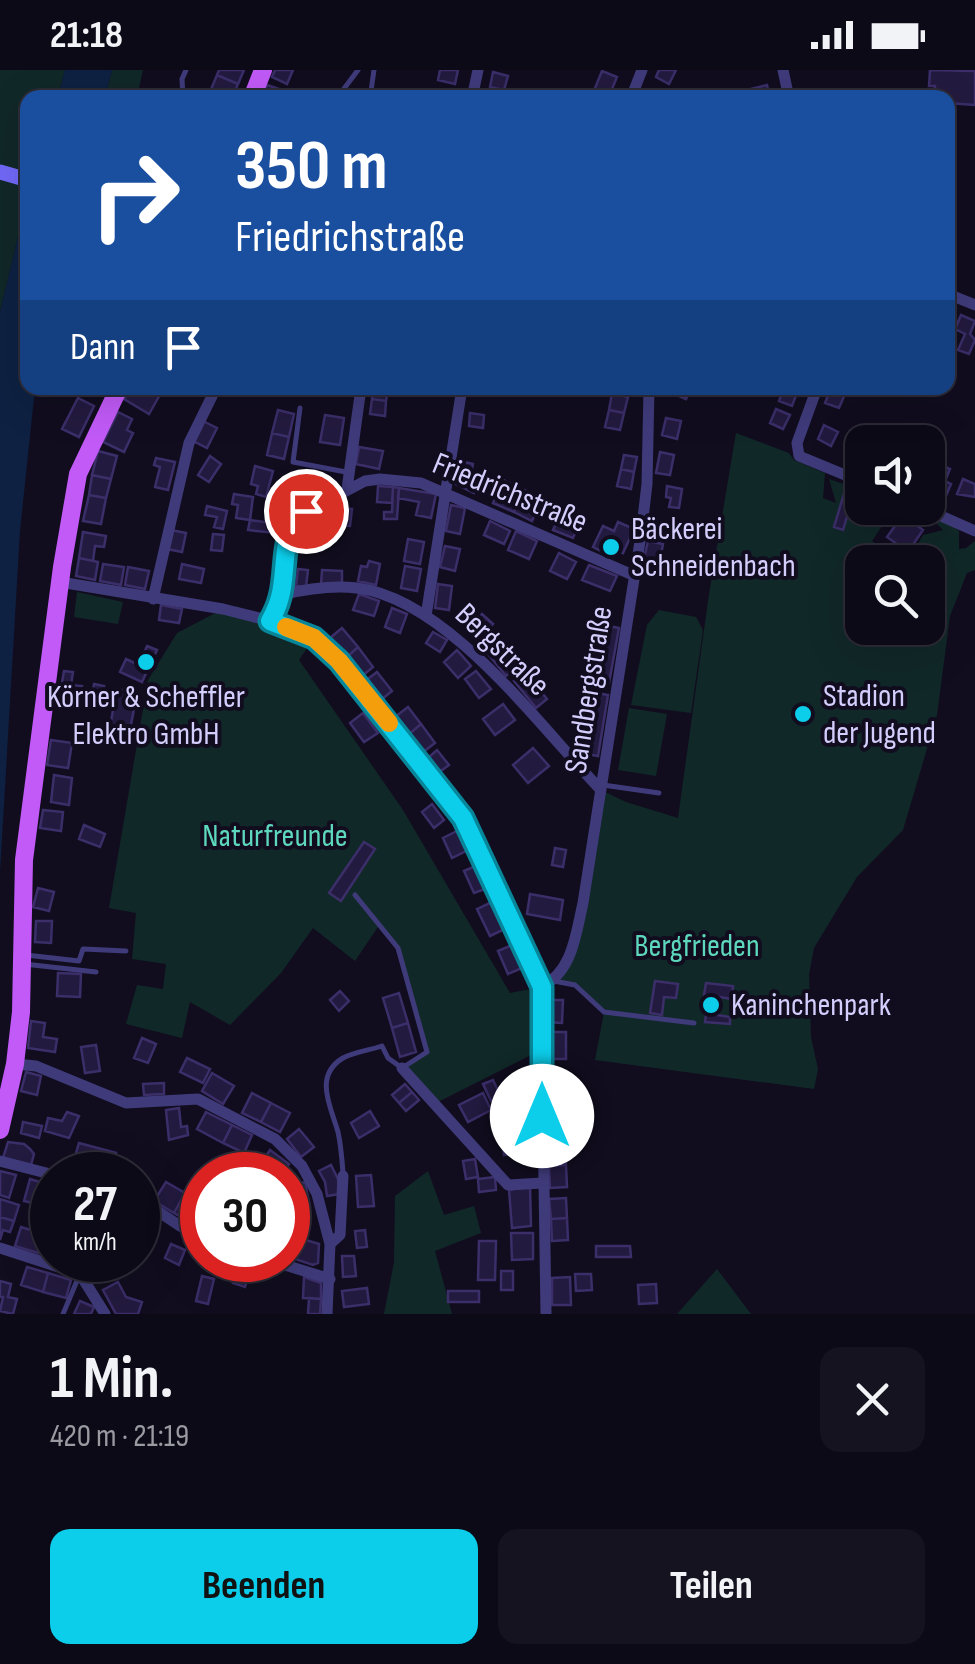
<!DOCTYPE html>
<html lang="de">
<head>
<meta charset="utf-8">
<style>
  body { margin:0; font-family:"Sofia Sans Condensed",sans-serif; background:#161320; color:#f1f3f6; height:100vh; display:flex; flex-direction:column; font-size:38px; white-space:nowrap }
  * { box-sizing:border-box; margin:0 }
  p { font-size:32px; color:#9a9aa1 }
  .icon { flex:none; width:55px; height:55px; fill:none; stroke:currentColor; stroke-width:2; stroke-linecap:round; stroke-linejoin:round }
  .map { position:relative; height:1244px; overflow:hidden }
  .panel { display:flex; flex-direction:column; background:#0d0a17; flex:1 }
  .panel>* { flex:none }
  .guide { position:absolute; left:20px; top:20px; width:935px; height:305px; border-radius:20px; box-shadow:0 10px 40px #0002,0 0 0 2px #2d2b36; background:#1a4fa0; color:#fff; overflow:hidden }
  .tools { position:absolute; left:845px; top:355px; display:grid; gap:20px }
  .tools a { display:grid; place-items:center; width:100px; height:100px; border-radius:20px; background:#0d0a17; box-shadow:0 10px 40px #0002,0 0 0 2px #2d2b36; font-size:50px }
  .speed { position:absolute; left:30px; top:1082px; display:flex; gap:20px; font-size:50px; font-weight:700; text-align:center }
  .speed>* { display:grid; place-content:center; width:130px; height:130px; border-radius:50%; background:#0d0a17; box-shadow:0 10px 40px #0002,0 0 0 2px #2d2b36; line-height:1 }
  .speed small { font-size:25px; font-weight:400 }
  .speed .limit { border:15px solid #d22; background:#fff; color:#111 }
  .pin { position:absolute; display:grid; place-items:center; width:85px; height:85px; color:#fff; margin:-42px; border:5px solid #fff; border-radius:50%; box-shadow:0 2px 10px #0007 }
  .me { position:absolute; width:110px; margin:-55px; rotate:0deg; stroke-linejoin:round; filter:drop-shadow(0 0 8px #0008) }
  .turn { display:flex; align-items:center; gap:35px; height:210px; padding:0 50px; font-size:45px }
  .turn .icon { width:130px; height:130px; stroke-width:2.5 }
  .turn b { display:block; font-size:70px; line-height:85px }
  .then { display:flex; align-items:center; height:95px; padding:0 50px; background:#0003; gap:20px; font-size:38px }
  .round { display:grid; place-items:center; flex:none; width:105px; height:105px; border-radius:20px; background:#161320 }
  .headline { display:flex; align-items:center; justify-content:space-between; height:170px; padding:0 50px }
  h1 { font-size:60px; font-weight:700; line-height:75px }
  .button { display:flex; gap:20px; margin-top:auto; padding:20px 50px }
  .button a { flex:1; height:115px; border-radius:20px; background:#0ccdea; color:#111; font-size:40px; font-weight:700; line-height:115px; text-align:center }
  .button a+a { background:#161320; color:#f1f3f6 }
  .status { display:flex; justify-content:space-between; align-items:center; height:70px; padding:0 50px; background:#0d0a17; direction:ltr }
  .status svg { height:28px; fill:currentColor }
  .map>svg:first-child { display:block }
</style>
</head>
<body>
<div class="status"><b>21:18</b><svg viewBox="0 0 49 12"><path d="M0 12V9h3v3zM5 12V6h3v6zM10 12V3h3v9zM15 12V0h3v12zM26 1h20v11H26zM47 4h2v5h-2z"/></svg></div>
<div class="map">
<svg width="975" height="1244" viewBox="0 0 975 1244">
  <rect width="100%" height="100%" fill="#110d1f"/>
  <path fill="#112828" d="M0,0H65L58,27L28,28L27,129L0,242Z
    M112,0H143L137,27L105,28Z
    M736,363L789,383L794,390L825,403L823,428L836,433L829,409L849,416L850,409L862,415V438H911L890,444L872,471L898,492H862V558H928V492H907L923,465L943,460L931,448L935,446L947,450L959,461V479L966,478L975,471V500L967,503L950,546L937,645L903,760L857,807L814,878L809,904L811,967L818,999L814,1019L595,990L604,942L575,915L554,911L572,883L601,720L626,732L678,748L709,524Z
    M77,522L123,532L118,554L74,547Z
    M223,539L314,568L299,590L403,740L510,923L541,917V980L434,1034L402,998L427,982L398,878L380,854L355,891L313,858L281,903L230,955L190,932L182,968L126,954L137,915L163,919L166,894L132,889L136,843L109,838L148,610L177,563Z
    M659,540L696,547L703,560L691,643L631,635L647,555Z
    M629,638L667,644L656,706L618,700Z
    M428,1101L444,1145L474,1136L481,1163L435,1181L452,1244H384L394,1192L395,1126Z
    M717,1199L751,1244H677Z"/>
  <path fill="#0e2142" d="M65,0H112L105,27H58Z
    M27,129L28,318H35L20,461L0,802V242Z"/>
  <path fill="#231a3f" stroke="#3b2e69" stroke-width="2.5" d="M219,0H244L238,14L217,5Z
    M275,0H293L287,14L272,7Z
    M440,0H458L455,14L438,10Z
    M659,0H676L669,14L656,7Z
    M930,0L975,1V35L948,33V28H934L935,16H929Z
    M602,1L617,7L610,24L595,18Z
    M493,2L508,6L504,20L490,17Z
    M217,5L238,14L232,28L210,22Z
    M267,15L285,21L283,28H262Z
    M767,15L770,28H753L751,19Z
    M961,245L975,251L970,264L975,270L969,284L958,280L965,264L955,259Z
    M131,318H156L162,321L149,344L124,329Z
    M373,318H388L386,331L372,329Z
    M661,318H691L686,329Z
    M784,318L798,320L792,336L779,331Z
    M831,318L845,324L839,338L825,333Z
    M612,323L628,327L624,343L609,340Z
    M78,328L94,336L79,367L62,359Z
    M372,329L386,331L385,346L370,344Z
    M776,339L790,345L783,359L770,353Z
    M278,340L294,344L289,367L272,363Z
    M609,340L624,343L620,360L605,357Z
    M118,342L132,349L127,360L133,363L124,382L103,372Z
    M470,343L484,345L483,358L469,356Z
    M325,345L344,348L340,375L320,372Z
    M666,348L681,351L677,369L662,365Z
    M203,351L217,358L207,378L193,371Z
    M824,355L838,362L831,376L818,369Z
    M272,363L289,367L284,389L267,385Z
    M359,377L383,381L379,399L356,394Z
    M98,381L117,386L111,409L92,405Z
    M660,382L674,385L670,405L656,403Z
    M624,385L637,387L634,402L621,399Z
    M210,386L221,394L209,412L198,405Z
    M156,388L175,392L168,420L155,417L160,397L154,395Z
    M456,390L473,394L471,403L481,408L474,423L452,412Z
    M931,391L950,399L945,411L951,414L945,428L929,421L928,425V400Z
    M255,396L273,401L266,427L256,424L258,416L251,414Z
    M621,399L634,402L631,419L617,416Z
    M92,405L111,409L106,428L89,425Z
    M282,409L303,415L300,425L279,420Z
    M963,409L975,414V427L957,424Z
    M503,410L524,420L514,442L493,433Z
    M378,416L393,417L392,433L377,432Z
    M667,416L682,419L679,438L669,437L671,428L666,427Z
    M393,417L399,418L397,449H384V442H392Z
    M846,417L855,420L843,460L834,457Z
    M399,418L436,424L431,448L416,445L419,432L398,428Z
    M524,420L542,428L532,451L514,442Z
    M234,424L253,427L250,450L236,448L238,435L232,434Z
    M89,425L106,428L101,454L83,451Z
    M451,435L465,438L460,464L446,461Z
    M207,436L227,441L223,459L214,457L217,447L205,445Z
    M336,438L352,439L350,456L335,455Z
    M574,440L583,444L573,468L553,460L561,442L571,446Z
    M903,445L923,460L908,482L887,467Z
    M250,450L277,454L275,463L248,460Z
    M490,451L510,461L504,474L484,465Z
    M618,452L634,459L623,483L616,480L613,487L593,477L603,456L614,461Z
    M309,454L328,459L324,477L319,475L317,482L307,479L309,473L304,472Z
    M171,460L186,463L182,482L167,479Z
    M516,461L537,471L529,489L508,480Z
    M83,462L106,466L104,477L95,476L93,491L79,488Z
    M213,464L224,465L222,481L211,480Z
    M408,469L424,472L420,494L404,491Z
    M648,471L663,474L659,496L643,493Z
    M445,476L460,479L455,501L440,497Z
    M559,483L576,492L567,509L550,501Z
    M79,488L98,492L95,510L76,506Z
    M369,491L380,494L376,515L358,511L361,496L367,497Z
    M103,494L124,497L121,515L100,511Z
    M182,494L204,499L201,513L179,509Z
    M589,495L617,506L610,521L582,510Z
    M405,496L421,499L417,521L401,518Z
    M128,497L149,501L145,519L125,515Z
    M298,499L308,500L306,517L296,516Z
    M322,500L342,501V517L321,515Z
    M438,514L452,516L449,540L435,538Z
    M359,524L379,531L374,546L353,540Z
    M161,535L182,539L179,553L159,550Z
    M392,538L407,544L400,563L385,557Z
    M482,544L493,554L480,570L468,560Z
    M604,555L619,558L609,613L593,610Z
    M342,558L358,577L346,588L330,568Z
    M433,562L447,570L440,582L426,573Z
    M496,570L518,596L506,606L484,579Z
    M147,576L157,580L142,612L120,602L126,589L139,595Z
    M358,577L373,597L361,607L346,588Z
    M457,580L471,596L458,608L444,592Z
    M64,601L73,602L71,615L82,616L80,627L60,624Z
    M476,601L491,619L479,628L465,609Z
    M377,602L392,621L381,630L365,611Z
    M525,602L547,629L536,638L514,611Z
    M94,614L104,616L100,637L90,636Z
    M117,619L129,621L127,633L135,634L128,670L108,667Z
    M591,622L608,625L598,686L580,683Z
    M503,634L515,650L495,665L483,649Z
    M408,637L421,654L408,665L395,647Z
    M363,643L378,663L364,672L350,653Z
    M421,654L435,673L422,683L408,665Z
    M51,670L72,673L68,698L47,695Z
    M533,678L549,696L528,713L513,695Z
    M437,680L449,695L438,703L427,689Z
    M54,705L72,708L69,735L51,732Z
    M432,734L444,750L434,758L422,742Z
    M43,740L63,742L61,761L40,758Z
    M84,755L105,764L100,777L79,769Z
    M459,760L468,780L452,788L443,768Z
    M364,772L375,779L341,831L329,823Z
    M555,778L566,780L563,797L552,795Z
    M478,795L488,818L474,823L464,801Z
    M38,818L54,822L49,841L33,837Z
    M530,824L563,830L560,850L527,844Z
    M494,831L507,858L490,866L477,839Z
    M36,851H52L51,873L35,872Z
    M512,875L522,898L508,904L498,881Z
    M58,903L81,904L80,927L57,926Z
    M655,911L678,914L676,928L664,927L662,945L650,943Z
    M706,913L733,916L732,929L719,927L717,945L730,947V954L705,952L709,926L704,925Z
    M340,921L349,931L339,941L330,930Z
    M399,923L408,953L392,958L383,928Z
    M547,930H563L562,953L546,952Z
    M31,951L45,953L43,967L57,969L55,982L28,978Z
    M408,953L416,982L400,987L392,958Z
    M546,962H566V989H547Z
    M142,968L156,974L148,993L134,988Z
    M96,975L100,1001L85,1003L81,977Z
    M187,988L210,999L203,1013L180,1002Z
    M26,1002L41,1006L37,1025L21,1021Z
    M212,1003L234,1016L223,1034L202,1021Z
    M493,1010L501,1027L491,1031L483,1014Z
    M164,1013V1024L144,1025L143,1014Z
    M405,1014L412,1022L399,1033L392,1025Z
    M548,1014H567L568,1030H562L563,1035L549,1036Z
    M412,1022L419,1030L406,1041L399,1033Z
    M252,1023L271,1033L261,1052L242,1043Z
    M483,1023L491,1040L468,1052L459,1035Z
    M271,1033L290,1043L280,1062L261,1052Z
    M563,1035V1041H569L570,1058L549,1059V1036Z
    M179,1038L181,1057L187,1056L188,1065L169,1070L166,1040Z
    M370,1041L379,1056L359,1068L351,1053Z
    M67,1042L79,1046L69,1068L45,1061L48,1048L62,1051Z
    M206,1042L232,1055L223,1073L197,1059Z
    M23,1052L42,1056L39,1068L21,1063Z
    M232,1055L252,1065L244,1083L223,1073Z
    M299,1059L314,1077L301,1087L287,1069Z
    M520,1063L522,1082L504,1085L502,1066Z
    M8,1072L24,1074L30,1079L34,1084L31,1095L3,1088Z
    M79,1073L116,1083L111,1103L98,1099L97,1104L73,1093Z
    M565,1074L566,1095L549,1096L548,1075Z
    M270,1080L289,1094L282,1105H273L260,1095Z
    M475,1089L478,1107L466,1109L463,1091Z
    M331,1095L338,1109L340,1124L327,1126L325,1112L319,1101Z
    M566,1095L567,1117L550,1118L549,1096Z
    M0,1101L16,1105L9,1128L0,1125Z
    M371,1105L374,1136L358,1137L356,1106Z
    M495,1107L496,1120L479,1122L478,1109Z
    M30,1109L40,1112L33,1133L24,1131Z
    M166,1112L185,1123L174,1143L154,1131Z
    M305,1112L310,1137L295,1141L289,1116Z
    M530,1116L531,1156L512,1158L509,1120Z
    M185,1123L202,1134L193,1154L174,1143Z
    M566,1128L567,1148L551,1149L549,1129Z
    M0,1129L19,1135L14,1151L0,1147Z
    M0,1147L14,1151L10,1162L3,1160L0,1170Z
    M567,1148L568,1170L552,1171L551,1149Z
    M21,1157L44,1164L38,1183L15,1176Z
    M365,1160L367,1177L357,1178L355,1161Z
    M511,1163H533V1189L512,1190Z
    M296,1167L319,1174L318,1193L313,1195L289,1187Z
    M479,1171H496L495,1210H478Z
    M171,1174L185,1180L179,1195L165,1188Z
    M596,1176H630L631,1187H596Z
    M342,1186H354L356,1206L343,1207Z
    M27,1197L48,1203L43,1222L21,1215Z
    M238,1197L250,1200L245,1217L233,1213Z
    M501,1201H513V1220H501Z
    M48,1203L71,1210L66,1228L43,1222Z
    M575,1204H591L592,1220L576,1221Z
    M202,1206L214,1209L208,1234L196,1231Z
    M304,1207L321,1213V1229L303,1228Z
    M570,1207L571,1235H552V1208Z
    M0,1211L11,1214L8,1227L17,1229L13,1244L0,1241L3,1227H0Z
    M118,1212L126,1227L142,1232L138,1244H116L103,1220Z
    M656,1214L657,1233L639,1234L638,1215Z
    M367,1218L369,1234L344,1237L342,1221Z
    M448,1221H479V1232H448Z
    M309,1228L321,1229L320,1244H308Z
    M80,1231L94,1237L91,1244H74Z"/>
  <g fill="none" stroke-linecap="round" stroke-linejoin="round">
    <path stroke="#3f3b7b" stroke-width="5" d="M183,28L182,9L186,0
      M337,28L358,0
      M370,28L374,0
      M300,338L293,392L346,402
      M603,715L659,723
      M26,885L79,891L83,879L126,881
      M24,894L96,902
      M554,911L575,915L604,942L694,953
      M343,1103C342,1089 341,1075 338,1062C331,1037 313,1006 343,988C354,982 370,980 382,976L388,988L402,998L427,982L398,878L355,825
      M63,1244L79,1206"/>
    <path stroke="#3f3b7b" stroke-width="11" d="M783,0L789,28
      M472,28L478,0
      M631,28L642,0
      M948,224L975,235
      M817,318L797,373L799,386L862,412
      M347,419L361,318
      M923,438L975,461
      M60,512L223,539L271,551L314,568L369,627L463,748L541,917L546,1244
      M281,525C306,519 331,515 357,518C448,529 540,657 601,720
      M153,529L189,373L216,318
      M426,546L462,318
      M271,551C284,518 280,479 297,447L365,411L380,409L421,413L635,506
      M541,917C573,902 576,863 583,833L641,465L647,414L649,318
      M15,994L36,996L126,1033L198,1029L275,1069L302,1096L317,1124L330,1174L327,1244
      M402,998L508,1115L542,1113
      M0,1091L54,1105
      M138,1128L180,1156L202,1166
      M330,1174L340,1165L343,1106
      M0,1178L80,1204L105,1244
      M269,1190L330,1209"/>
    <path stroke="#7169f8" stroke-width="15" d="M0,102L28,110"/>
    <path stroke="#c15af7" stroke-width="18" d="M252,28L263,0
      M0,1060L15,994L21,942L24,790L62,497L78,404L119,318"/>
  </g>
  <g fill="none" stroke-linecap="round" stroke-linejoin="round">
    <defs>
      <path id="route" d="M306,441C279,460 288,499 280,527C278,535 274,544 270,551L314,568L339,591L463,748L542,917V1046"/>
    </defs>
    <use href="#route" stroke="#088598" stroke-width="25"/>
    <use href="#route" stroke="#0ccdea" stroke-width="18"/>
    <path stroke="#f59e0b" stroke-width="18" d="M286,557L314,568L339,591L389,653"/>
  </g>
  <g fill="#0ccdea" stroke="#110d1f" stroke-width="4">
    <circle cx="611" cy="477" r="10"/>
    <circle cx="146" cy="592" r="10"/>
    <circle cx="803" cy="644" r="10"/>
    <circle cx="711" cy="935" r="10"/>
  </g>
  <g text-anchor="middle" dominant-baseline="central" stroke-width="8" stroke-linejoin="round" paint-order="stroke">
    <g font-size="32" fill="#d4cefd" stroke="#110d1f">
      <text transform="translate(510 423) rotate(22)">Friedrichstraße</text>
      <text transform="translate(502 580) rotate(44)">Bergstraße</text>
      <text transform="translate(589 620) rotate(-81)">Sandbergstraße</text>
    </g>
    <g font-size="32" fill="#d4cefd" stroke="#110d1f" text-anchor="start">
      <text x="631" y="459">Bäckerei<tspan x="631" dy="37">Schneidenbach</tspan></text>
      <text x="823" y="626">Stadion<tspan x="823" dy="37">der Jugend</tspan></text>
      <text x="146" y="627" text-anchor="middle">Körner &amp; Scheffler<tspan x="146" dy="37">Elektro GmbH</tspan></text>
      <text x="731" y="935">Kaninchenpark</text>
    </g>
    <g font-size="32" fill="#5ed8bd" stroke="#110d1f">
      <text x="275" y="766">Naturfreunde</text>
      <text x="697" y="876">Bergfrieden</text>
    </g>
  </g>
</svg>
<div class="tools">
<a><svg class="icon" aria-label="sound" viewBox="0 0 24 24"><path d="M4 9h4l5-4v14l-5-4H4zM17 9q2 3 0 6"/></svg></a>
<a><svg class="icon" aria-label="search" viewBox="0 0 24 24"><circle cx="10" cy="10" r="6"/><path d="M15 15l6 6"/></svg></a>
</div>
<div class="speed"><div>27<small>km/h</small></div><div class="limit">30</div></div>
<div class="pin" style="left:306px;top:441px;background:#d93025"><svg class="icon" aria-label="arrive" viewBox="0 0 24 24"><path d="M6 21V4h12l-3 4 3 4H6"/></svg></div>
<svg class="me" style="left:542px;top:1046px" viewBox="-20 -20 40 40"><circle r="19" fill="#fff"/><path d="M0-13L10 11 0 6-10 11z" fill="#0ccdea"/></svg>
<div class="guide">
<div class="turn"><svg class="icon" aria-label="right" viewBox="0 0 24 24"><path d="M7 20v-9h11M14 6l5 5-5 5"/></svg><div><b>350 m</b>Friedrichstraße</div></div>
<div class="then">Dann<svg class="icon" aria-label="arrive" viewBox="0 0 24 24"><path d="M6 21V4h12l-3 4 3 4H6"/></svg></div>
</div>
</div>
<section class="panel">
<div class="headline"><div><h1>1 Min.</h1><p>420 m · 21:19</p></div><a class="round"><svg class="icon" aria-label="close" viewBox="0 0 24 24"><path d="M6 6l12 12M18 6L6 18"/></svg></a></div>
<div class="button"><a>Beenden</a><a>Teilen</a></div>
</section>
</body>
</html>
